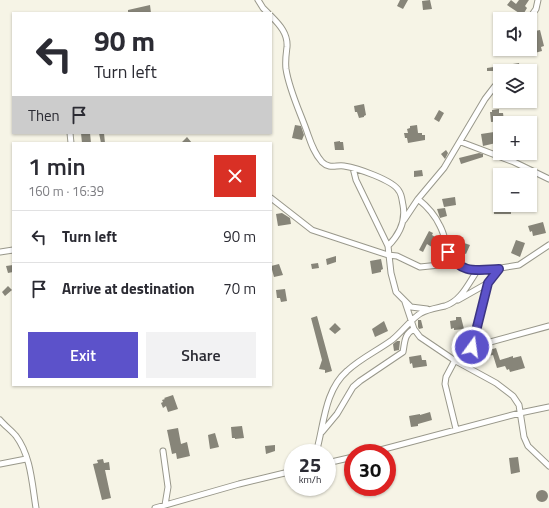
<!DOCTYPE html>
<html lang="en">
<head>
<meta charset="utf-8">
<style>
  body { margin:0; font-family:"Titillium Web",sans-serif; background:#f2f2f3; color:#2b2b33; height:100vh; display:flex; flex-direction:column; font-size:15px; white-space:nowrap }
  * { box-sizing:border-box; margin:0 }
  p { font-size:13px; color:#7c7c81 }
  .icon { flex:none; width:22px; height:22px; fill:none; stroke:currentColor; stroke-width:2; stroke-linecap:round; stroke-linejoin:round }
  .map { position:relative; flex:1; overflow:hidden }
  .sheet { position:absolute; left:12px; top:142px; width:260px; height:244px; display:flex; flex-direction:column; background:#fff; border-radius:0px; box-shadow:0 1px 3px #0004 }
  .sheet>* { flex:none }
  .top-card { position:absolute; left:12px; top:12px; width:260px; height:122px; border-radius:0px; box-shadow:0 1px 3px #0004; background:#fff; color:#2b2b33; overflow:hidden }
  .controls { position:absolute; left:493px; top:12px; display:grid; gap:8px }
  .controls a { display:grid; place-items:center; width:44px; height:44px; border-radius:0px; background:#fff; box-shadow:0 1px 3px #0004; font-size:20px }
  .speed { position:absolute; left:284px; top:444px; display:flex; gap:8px; font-size:20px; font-weight:700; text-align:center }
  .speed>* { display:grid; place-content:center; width:52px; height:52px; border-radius:50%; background:#fff; box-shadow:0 1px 3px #0004; line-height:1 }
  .speed small { font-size:10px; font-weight:400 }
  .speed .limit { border:6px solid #d22; background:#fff; color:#111 }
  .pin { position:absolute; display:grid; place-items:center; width:34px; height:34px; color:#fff; margin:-17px; border-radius:8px; box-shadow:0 2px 6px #0006 }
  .me { position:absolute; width:44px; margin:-22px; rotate:14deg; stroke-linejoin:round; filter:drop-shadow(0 0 3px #0008) }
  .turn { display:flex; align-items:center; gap:14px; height:84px; padding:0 16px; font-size:18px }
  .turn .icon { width:52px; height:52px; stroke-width:2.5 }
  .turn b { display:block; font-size:28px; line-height:34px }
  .then { display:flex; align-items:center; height:38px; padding:0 16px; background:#0003; gap:8px; font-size:15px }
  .round { display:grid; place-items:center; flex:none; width:42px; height:42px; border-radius:0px; background:#f2f2f3 }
  .overview { display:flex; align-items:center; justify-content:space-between; height:68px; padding:0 16px }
  h1 { font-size:24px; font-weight:600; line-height:30px }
  .button { display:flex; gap:8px; margin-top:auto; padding:8px 16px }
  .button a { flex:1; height:46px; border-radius:0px; background:#5c52ca; color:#fff; font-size:16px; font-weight:600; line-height:46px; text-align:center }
  .button a+a { background:#f2f2f3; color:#2b2b33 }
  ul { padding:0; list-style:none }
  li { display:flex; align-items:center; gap:12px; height:52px; padding:0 16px; border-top:1px solid #e1e1e2 }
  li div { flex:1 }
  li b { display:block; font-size:15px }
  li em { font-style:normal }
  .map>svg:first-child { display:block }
</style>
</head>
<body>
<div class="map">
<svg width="549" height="508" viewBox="0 0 549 508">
  <rect width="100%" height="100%" fill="#f6f4e6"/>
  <path fill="#878579" d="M400,0H408L403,9L397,6Z
    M430,0L432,9L423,10L422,1Z
    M511,0L516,4L519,0H529L525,6L527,8L524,13H519L507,5Z
    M150,5L151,13H128V10Z
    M540,30L544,46L541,47L542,51L531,54L530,49H533L530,32Z
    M519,63L520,71H487V68Z
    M364,104L366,115L364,116V117L359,118L357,112H355L354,106Z
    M499,109V113H503L504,121L491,122L490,112H492V110Z
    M439,110L444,113L439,122L434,119Z
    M295,125L301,126L304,135L302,140L292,138Z
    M417,125L418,133H422V135H425V140L408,143L407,138H405L404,133H408L407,129L410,128V126Z
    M494,132L496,143L483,146L481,134Z
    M81,133H90L91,143H82Z
    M99,133H104L105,143H101Z
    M187,137L192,143H181Z
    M340,141V142H343L344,150H335L334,142Z
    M446,150L448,153L445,159L441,154Z
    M479,153L483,154V157L461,164L459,158Z
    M422,170L423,176L414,177V171Z
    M455,197L456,205L444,207L442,199Z
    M445,208L447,216L440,218L437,209Z
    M494,210H511V214H494Z
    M282,213L290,218L291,224L278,226L276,214Z
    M543,222L546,233L533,236L532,231L530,232L528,226Z
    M429,231L433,233L432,235L437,238L436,239L439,241L435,249L427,244L423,252L419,250Z
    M516,240L525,243L520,257L511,253Z
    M458,241L470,245L466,254L454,249Z
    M336,256V262L327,265L326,259Z
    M381,259L383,269L381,270V272L372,274L370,261Z
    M318,263L319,268L312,269L311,264Z
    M279,264L283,275L274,277L271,266Z
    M13,265V272L8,273L6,266Z
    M8,286L12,290L5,296L2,292Z
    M285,289L287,301L281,302L280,298H277L276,290Z
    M317,316L332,371L325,373V370L319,369L322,360L311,318Z
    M456,317H461L464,329L454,330V328L451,329L450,321L456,320Z
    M418,320H421L423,328L419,329L418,327Z
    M384,321L388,331L375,337L372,329Z
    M335,323L341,329L335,334L329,329Z
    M397,341H400L399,350L394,351L393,344Z
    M496,348L500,360L513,356V358L521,356L525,368L510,372L509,369L507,370L505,366L497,368L493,355L488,356L486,351Z
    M421,355L422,360H426L427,366L413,368L412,363L410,364L409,357Z
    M173,395L178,409L168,412L166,406L163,408L161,403L163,402L162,400L165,399L164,398Z
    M430,412L432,420L418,424V426L411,427L409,416L420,414V415Z
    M242,426L244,438L235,439V438H232L231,427Z
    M178,428L181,444L187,442L190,456L177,459L176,453L172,454L167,430Z
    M215,433L219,447L210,449L208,435Z
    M275,445V451L266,454L265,446Z
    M518,457L520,472L511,474L509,458Z
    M103,459L104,463L109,462L110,470H105L111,498L102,500L93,464L98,463L97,460Z
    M536 496a6 6 0 1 1 12 0a6 6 0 1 1-12 0Z"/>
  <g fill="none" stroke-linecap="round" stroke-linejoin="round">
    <defs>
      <path id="minor" d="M258,0L263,8L268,13
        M271,16C280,25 288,34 287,47C286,55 285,61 286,69C289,89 299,110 306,129C310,140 313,152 322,162C329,169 336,165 344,166C357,168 393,180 399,191C402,195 402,201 403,205C406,221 399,235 388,246
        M529,19L536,9L538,0
        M70,133L71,143
        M461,142L514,162L549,179
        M353,168L356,180L388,246L391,273L396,292L411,307L427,309
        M271,198L312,230L388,255L397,256L420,267L449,264L461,266L471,270L482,271L519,265L549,245
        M418,199C428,207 435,215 440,226C447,239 446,255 459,265
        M404,220L418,199L444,168L485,99L495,86
        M0,252L13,250
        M458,300L488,283
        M405,302L414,329L420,337L454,360L496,383L513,396L519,405L524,437L528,446L549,466
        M472,347L488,283L499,269
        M455,360L446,377L445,384L456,429
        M459,362L472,347L549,326
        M0,420C5,426 11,430 16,436C31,456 32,484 36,508
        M322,432L337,414L353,387L360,381L403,352C405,342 404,334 414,329
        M163,451L168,487L165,505
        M316,453C324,426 324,391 347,371C361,358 377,351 392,340C402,332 412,318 421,313C429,309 437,308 445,306C461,301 468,284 477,271
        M369,453L520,413L549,407
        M327,463L353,457
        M0,464L26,459
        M155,508L239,484L293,471"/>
    </defs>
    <use href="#minor" stroke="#99988b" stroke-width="7"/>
    <use href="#minor" stroke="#fff" stroke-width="5"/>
  </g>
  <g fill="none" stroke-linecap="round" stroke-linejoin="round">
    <defs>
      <path id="route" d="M448,252C461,275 477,270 499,269L488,283L472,347"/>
    </defs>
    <use href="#route" stroke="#3c3583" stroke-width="10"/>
    <use href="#route" stroke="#5c52ca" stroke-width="7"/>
  </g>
</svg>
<div class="controls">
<a><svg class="icon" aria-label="sound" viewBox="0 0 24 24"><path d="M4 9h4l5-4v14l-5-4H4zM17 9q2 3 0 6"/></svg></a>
<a><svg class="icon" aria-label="layers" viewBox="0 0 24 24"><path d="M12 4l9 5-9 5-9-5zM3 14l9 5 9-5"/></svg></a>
<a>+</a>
<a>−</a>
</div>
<div class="speed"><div>25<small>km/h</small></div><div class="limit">30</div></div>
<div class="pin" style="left:448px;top:252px;background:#d93025"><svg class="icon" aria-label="arrive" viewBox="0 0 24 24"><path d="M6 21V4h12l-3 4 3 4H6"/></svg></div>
<svg class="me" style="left:472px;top:347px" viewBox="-20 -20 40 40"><circle r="17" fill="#5c52ca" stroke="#fff" stroke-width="3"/><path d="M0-11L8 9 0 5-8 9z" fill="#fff"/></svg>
<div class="top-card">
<div class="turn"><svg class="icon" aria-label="left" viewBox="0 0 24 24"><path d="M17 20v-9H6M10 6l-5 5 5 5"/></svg><div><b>90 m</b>Turn left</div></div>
<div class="then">Then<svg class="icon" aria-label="arrive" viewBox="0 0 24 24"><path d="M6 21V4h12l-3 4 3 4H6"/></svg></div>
</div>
<section class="sheet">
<div class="overview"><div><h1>1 min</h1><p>160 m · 16:39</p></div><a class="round" style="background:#d93025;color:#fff"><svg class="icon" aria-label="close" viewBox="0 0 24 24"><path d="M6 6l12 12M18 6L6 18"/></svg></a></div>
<ul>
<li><svg class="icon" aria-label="left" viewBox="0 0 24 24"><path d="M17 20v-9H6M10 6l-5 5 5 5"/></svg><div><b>Turn left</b></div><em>90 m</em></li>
<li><svg class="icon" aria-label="arrive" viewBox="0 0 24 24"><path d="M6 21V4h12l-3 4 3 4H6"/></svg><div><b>Arrive at destination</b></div><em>70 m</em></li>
</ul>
<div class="button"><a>Exit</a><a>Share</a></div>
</section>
</div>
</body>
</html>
